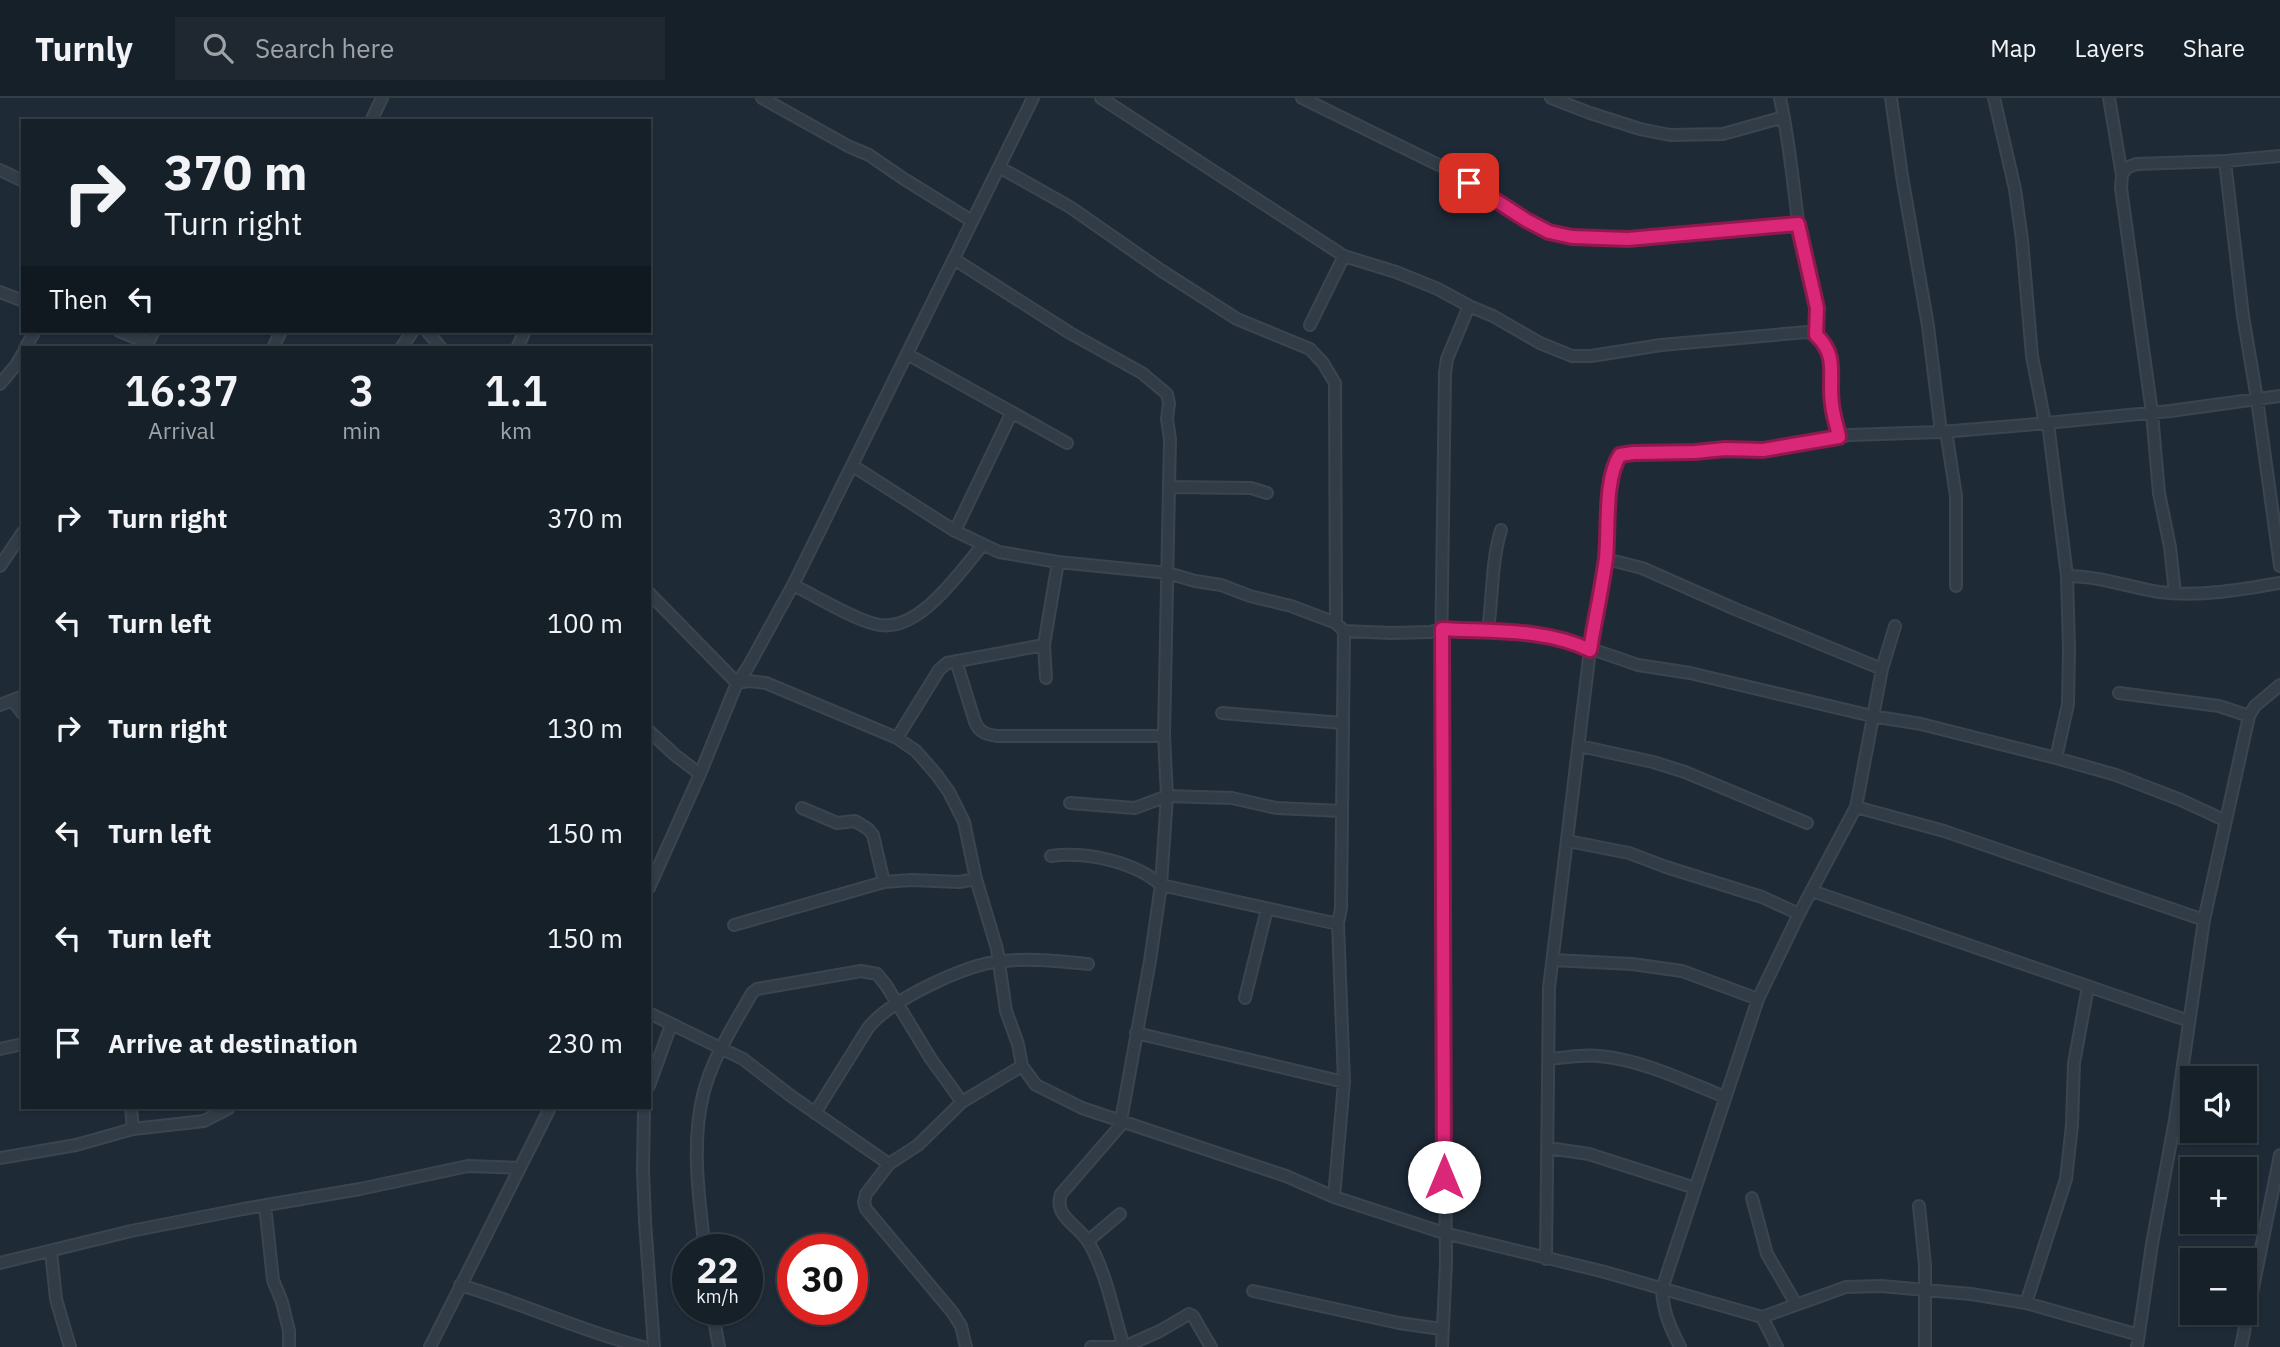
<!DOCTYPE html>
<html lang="en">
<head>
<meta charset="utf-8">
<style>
  body { margin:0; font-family:"IBM Plex Sans",sans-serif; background:#1f2830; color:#f1f3f6; height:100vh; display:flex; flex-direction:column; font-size:26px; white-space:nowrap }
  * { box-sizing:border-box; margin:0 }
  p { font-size:23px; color:#9ea3a8 }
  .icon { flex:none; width:38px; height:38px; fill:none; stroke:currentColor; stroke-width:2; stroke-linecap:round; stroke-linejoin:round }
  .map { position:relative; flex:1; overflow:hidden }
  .panel { position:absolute; left:21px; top:248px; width:630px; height:763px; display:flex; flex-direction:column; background:#162028; border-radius:0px; box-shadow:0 2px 5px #0004,0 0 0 2px #353e45 }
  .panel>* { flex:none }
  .banner { position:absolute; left:21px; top:21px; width:630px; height:214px; border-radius:0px; box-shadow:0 2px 5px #0004,0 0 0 2px #353e45; background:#162028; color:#f1f3f6; overflow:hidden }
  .fabs { position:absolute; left:2180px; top:968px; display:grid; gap:14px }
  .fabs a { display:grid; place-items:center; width:77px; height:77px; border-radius:0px; background:#162028; box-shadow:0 2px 5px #0004,0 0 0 2px #353e45; font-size:35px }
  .speed { position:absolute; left:672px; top:1136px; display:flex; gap:14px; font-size:35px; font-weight:700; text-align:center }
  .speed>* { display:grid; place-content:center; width:91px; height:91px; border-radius:50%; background:#162028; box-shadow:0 2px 5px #0004,0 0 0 2px #353e45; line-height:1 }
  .speed small { font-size:18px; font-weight:400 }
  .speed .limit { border:10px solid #d22; background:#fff; color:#111 }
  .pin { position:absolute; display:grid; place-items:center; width:60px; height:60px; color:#fff; margin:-30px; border-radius:14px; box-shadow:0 4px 10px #0006 }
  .me { position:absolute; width:77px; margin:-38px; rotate:0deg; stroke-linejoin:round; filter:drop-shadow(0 0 5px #0008) }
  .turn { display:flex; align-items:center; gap:24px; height:147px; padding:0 28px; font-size:32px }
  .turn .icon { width:91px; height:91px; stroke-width:2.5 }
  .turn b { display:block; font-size:49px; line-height:60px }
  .then { display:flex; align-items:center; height:66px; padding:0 28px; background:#0003; gap:14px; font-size:26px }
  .eta { display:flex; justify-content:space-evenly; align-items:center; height:119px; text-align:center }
  .eta b { font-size:42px; font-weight:600; line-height:49px }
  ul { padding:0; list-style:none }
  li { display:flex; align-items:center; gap:21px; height:105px; padding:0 28px }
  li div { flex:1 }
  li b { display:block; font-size:26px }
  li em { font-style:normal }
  header { display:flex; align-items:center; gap:42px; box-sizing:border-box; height:98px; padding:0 35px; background:#162028; border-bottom:2px solid #353e45 }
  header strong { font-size:33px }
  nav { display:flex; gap:38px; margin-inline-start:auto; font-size:24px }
  .search { width:490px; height:63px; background:#1f2830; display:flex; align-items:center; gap:18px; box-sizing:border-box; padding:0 24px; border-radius:0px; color:#9ea3a8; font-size:26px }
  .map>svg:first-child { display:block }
</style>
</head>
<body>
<header>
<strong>Turnly</strong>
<div class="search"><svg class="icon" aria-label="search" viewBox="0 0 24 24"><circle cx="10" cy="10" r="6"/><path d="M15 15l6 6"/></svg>Search here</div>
<nav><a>Map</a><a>Layers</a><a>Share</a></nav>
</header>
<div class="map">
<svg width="2280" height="1249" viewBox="0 0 2280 1249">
  <rect width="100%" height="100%" fill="#1e2a36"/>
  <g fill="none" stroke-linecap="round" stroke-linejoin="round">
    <defs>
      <path id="minor" d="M762,0L848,48L869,57L904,81L972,123
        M1101,0L1344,158L1396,174L1438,191L1469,208L1493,218L1540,245L1572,258H1591L1661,247L1807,234C1839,245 1830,274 1831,300C1832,313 1836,326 1839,339
        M1302,0L1453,74L1526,122L1549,134L1572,139L1628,141L1798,126
        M1551,0L1590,15L1640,31L1670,37L1723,36L1784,19
        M1780,0C1789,41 1793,83 1798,124C1802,162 1822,198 1816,237
        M1891,0L1902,78L1928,228L1941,334
        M1994,0L2015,91L2022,142L2032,258L2045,325
        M2109,0L2122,77
        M371,23L382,0
        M2225,63L2243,218L2257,301L2280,468
        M999,69L1070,109L1162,173L1237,221L1310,251L1323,265L1335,285L1336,525L1344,533L1341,810L1338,826L1344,984L1334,1099
        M0,72L23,83
        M954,161L1070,235L1142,275L1167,296L1169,305L1167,321L1170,341L1169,389L1164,638L1167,698L1161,787L1150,863L1120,1028L1061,1096C1053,1119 1078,1126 1089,1145C1107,1176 1113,1214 1124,1249
        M0,194L23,203
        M1310,227L1344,158
        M119,233L148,245
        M427,233L441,250
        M25,250L35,233
        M145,250L154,233
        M273,250L281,233
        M401,250L413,233
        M517,250L525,233
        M907,256L1067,345
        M0,286L16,267L23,255
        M2048,325L2067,478L2069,551L2068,606L2056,660
        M1946,333L1956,398V488
        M853,368L955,433L999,454L1058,464L1168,475L1195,483L1221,487L1250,498L1291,508L1336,525
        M1169,389L1251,390L1267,395
        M955,433L1012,314
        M1606,461L1642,470L1735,511L1882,571
        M0,468L23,434
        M2067,478C2100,478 2128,489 2159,494C2199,499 2241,492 2280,485
        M793,487C816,498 851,520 875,526C917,538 959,475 982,448
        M649,495L737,585L749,583L766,585L897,640L916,653L937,677L949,694L964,724L976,781L997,851L1006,913L1018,946L1022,968L1036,987L1082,1010L1286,1078L1334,1099L1444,1135L1601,1173L1762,1219L1846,1189L1881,1188L1971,1196L2026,1205L2139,1237
        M2175,495L2170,449L2159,395L2152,315L2121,90L2122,77L2126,70L2136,66L2225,63L2280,58
        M1488,531C1493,498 1491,465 1501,432
        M1344,533L1391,535L1430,534L1442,531H1488L1538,537L1577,546L1638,567L1690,575L1872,618L1921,626L2056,660L2116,677L2181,702L2226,723
        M956,563L975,624C980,635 986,636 997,638H1164
        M1046,580L1044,547L1058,464
        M2119,595L2219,608L2249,618
        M13,603L23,616
        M0,607L23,598
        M1222,615L1343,625
        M649,633L675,657L700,676
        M897,640L939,572L947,565L1044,547
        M1580,648L1653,664L1685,674L1807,725
        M1070,705L1135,710L1167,698L1232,700L1276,710L1342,713
        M1856,709L1944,733L2204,822
        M802,710L837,725L855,723L868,731L873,737L884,784
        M1568,743L1629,755L1666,769L1762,799L1799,816
        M1051,758C1086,753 1135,764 1161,787L1338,826
        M649,790L700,676L737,585L748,569L793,487L1033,0
        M1812,793L2189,923
        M734,827L884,784L912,782L959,784L976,781
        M1553,862L1632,866L1682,873L1758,901
        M1245,900L1267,811
        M649,915L743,961L791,998L889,1066
        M1136,935L1344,984
        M0,951L23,946
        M1549,961C1565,960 1583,956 1599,958C1643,962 1685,983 1725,999
        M649,988L671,927
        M131,1010L133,1031
        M644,1010L643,1072L645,1123L654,1249
        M815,1015L868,930C890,902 966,866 1002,863C1031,860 1059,863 1088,866
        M1548,1050L1589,1056L1695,1090
        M0,1060L76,1047L133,1031L204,1023L229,1010
        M1752,1100L1767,1156L1796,1206
        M265,1107L273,1182L282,1204L289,1233V1249
        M1919,1108L1925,1167V1249
        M1088,1143L1120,1116
        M705,1152C699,1101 691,1047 703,997C712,960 734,927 752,895L757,891L861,873L877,876L886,887L931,961L962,1004
        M51,1153L56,1201L70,1249
        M1546,1161L1549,890L1590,552L1606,461L1610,399L1615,366L1621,357L1633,355L1695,354L1725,351L1763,352L1849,337L1941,334L2036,326L2170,313L2280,298
        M0,1165L131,1133L243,1111L360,1091L468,1068L520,1070
        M460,1187C522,1205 581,1233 643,1249
        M1253,1193L1399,1225L1441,1231
        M2026,1205L2066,1081L2072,1027L2074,965L2088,889
        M712,1211L719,1249
        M1762,1219L1777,1249
        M430,1249L550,1010
        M966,1249L961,1228L953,1215L866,1111L864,1104L866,1096L889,1066L918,1047L962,1004L1022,968
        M1091,1249H1124L1160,1233L1189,1216L1193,1218L1211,1249
        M1442,1249L1446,1165L1441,563L1445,275L1447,261L1469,208
        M1680,1249C1670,1229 1663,1214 1662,1191L1758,901L1799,816L1856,709L1882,571L1895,528
        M2137,1249L2152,1146L2175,1022L2204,822L2249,618L2255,608L2280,587
        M2241,1249L2280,1057"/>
    </defs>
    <use href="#minor" stroke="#3b4550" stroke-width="14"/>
    <use href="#minor" stroke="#323c47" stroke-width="10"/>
  </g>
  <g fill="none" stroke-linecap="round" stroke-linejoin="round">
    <defs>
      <path id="route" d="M1444,1079L1442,531C1491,534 1544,530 1590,552C1595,521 1602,490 1606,460C1609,431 1604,381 1620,357L1633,355L1695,354L1725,351L1763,352L1839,339C1837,328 1833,317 1832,306C1828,279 1839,258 1816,237L1817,210L1798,126L1628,141L1572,139L1549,134L1526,122L1469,85"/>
    </defs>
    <use href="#route" stroke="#8e194d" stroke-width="18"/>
    <use href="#route" stroke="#db2777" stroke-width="12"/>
  </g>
</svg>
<div class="fabs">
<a><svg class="icon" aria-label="sound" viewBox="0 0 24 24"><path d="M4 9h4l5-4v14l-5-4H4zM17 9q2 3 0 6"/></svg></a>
<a>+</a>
<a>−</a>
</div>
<div class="speed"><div>22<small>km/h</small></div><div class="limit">30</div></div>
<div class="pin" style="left:1469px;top:85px;background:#d93025"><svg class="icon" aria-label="arrive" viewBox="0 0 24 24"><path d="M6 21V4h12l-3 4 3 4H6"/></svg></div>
<svg class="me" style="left:1444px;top:1079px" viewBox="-20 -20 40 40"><circle r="19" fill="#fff"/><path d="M0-13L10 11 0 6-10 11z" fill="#db2777"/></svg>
<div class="banner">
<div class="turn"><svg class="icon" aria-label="right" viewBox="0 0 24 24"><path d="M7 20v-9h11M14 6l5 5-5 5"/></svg><div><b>370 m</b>Turn right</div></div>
<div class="then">Then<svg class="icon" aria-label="left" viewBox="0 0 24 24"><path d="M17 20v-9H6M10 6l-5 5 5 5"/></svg></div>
</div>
<section class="panel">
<div class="eta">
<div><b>16:37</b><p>Arrival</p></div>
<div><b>3</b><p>min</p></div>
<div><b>1.1</b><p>km</p></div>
</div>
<ul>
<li><svg class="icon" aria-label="right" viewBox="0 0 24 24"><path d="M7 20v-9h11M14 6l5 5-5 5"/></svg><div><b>Turn right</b></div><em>370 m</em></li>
<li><svg class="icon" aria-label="left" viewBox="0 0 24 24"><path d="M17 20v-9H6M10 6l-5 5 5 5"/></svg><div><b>Turn left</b></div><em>100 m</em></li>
<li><svg class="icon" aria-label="right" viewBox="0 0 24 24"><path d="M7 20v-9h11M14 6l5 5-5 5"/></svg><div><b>Turn right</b></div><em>130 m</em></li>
<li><svg class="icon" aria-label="left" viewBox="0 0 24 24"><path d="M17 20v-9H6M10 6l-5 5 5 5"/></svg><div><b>Turn left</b></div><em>150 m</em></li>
<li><svg class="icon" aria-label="left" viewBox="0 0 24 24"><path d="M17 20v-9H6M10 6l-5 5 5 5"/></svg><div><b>Turn left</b></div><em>150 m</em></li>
<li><svg class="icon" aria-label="arrive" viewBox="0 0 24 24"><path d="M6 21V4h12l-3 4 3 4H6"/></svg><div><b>Arrive at destination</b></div><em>230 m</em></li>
</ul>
</section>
</div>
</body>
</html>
